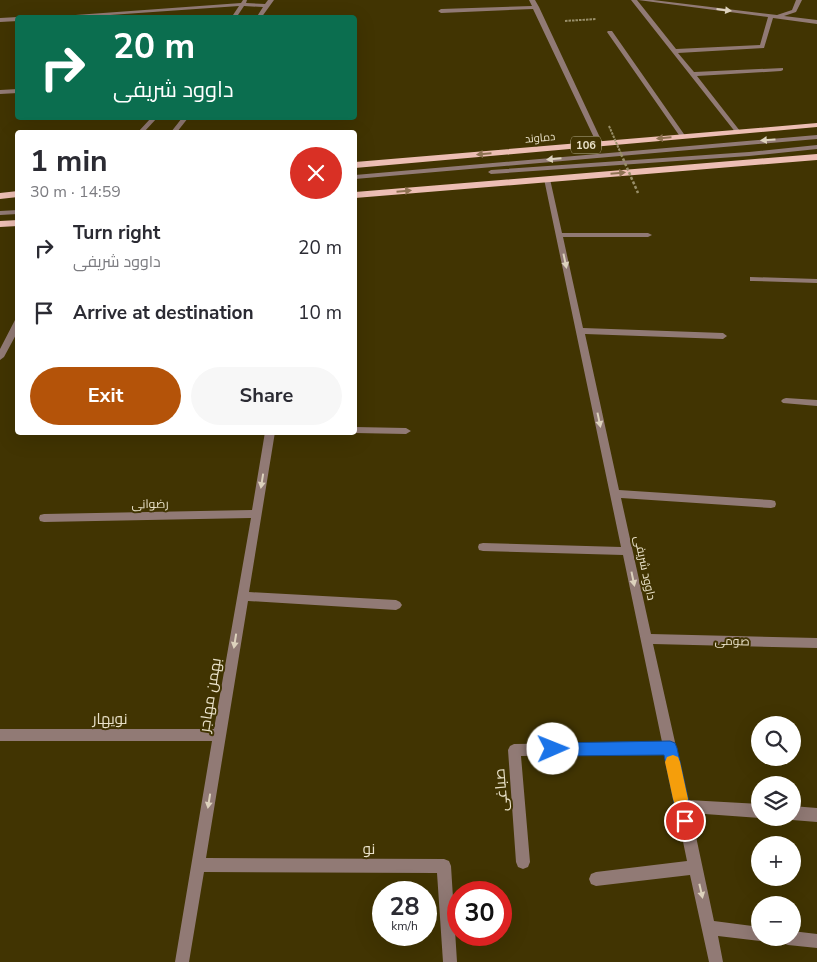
<!DOCTYPE html>
<html lang="en">
<head>
<meta charset="utf-8">
<style>
  body { margin:0; font-family:"Nunito Sans",Cairo,sans-serif; background:#f7f7f7; color:#2b2b33; height:100vh; display:flex; flex-direction:column; font-size:19px; white-space:nowrap }
  * { box-sizing:border-box; margin:0 }
  p { font-size:16px; color:#7c7c81 }
  .icon { flex:none; width:28px; height:28px; fill:none; stroke:currentColor; stroke-width:2; stroke-linecap:round; stroke-linejoin:round }
  .map { position:relative; flex:1; overflow:hidden }
  .sheet { position:absolute; left:15px; top:130px; width:342px; height:305px; display:flex; flex-direction:column; background:#fff; border-radius:5px; box-shadow:0 5px 20px #0002 }
  .sheet>* { flex:none }
  .top-card { position:absolute; left:15px; top:15px; width:342px; height:105px; border-radius:5px; box-shadow:0 5px 20px #0002; background:#0b6e4f; color:#fff; overflow:hidden }
  .tools { position:absolute; left:751px; top:716px; display:grid; gap:10px }
  .tools a { display:grid; place-items:center; width:50px; height:50px; border-radius:50%; background:#fff; box-shadow:0 5px 20px #0002; font-size:25px }
  .speed { position:absolute; left:372px; top:881px; display:flex; gap:10px; font-size:25px; font-weight:700; text-align:center }
  .speed>* { display:grid; place-content:center; width:65px; height:65px; border-radius:50%; background:#fff; box-shadow:0 5px 20px #0002; line-height:1 }
  .speed small { font-size:12px; font-weight:400 }
  .speed .limit { border:8px solid #d22; background:#fff; color:#111 }
  .pin { position:absolute; display:grid; place-items:center; width:42px; height:42px; color:#fff; margin:-21px; border:2px solid #fff; border-radius:50%; box-shadow:0 1px 5px #0007 }
  .me { position:absolute; width:55px; margin:-28px; rotate:89deg; stroke-linejoin:round; filter:drop-shadow(0 0 4px #0008) }
  .turn { display:flex; align-items:center; gap:18px; height:105px; padding:0 15px; font-size:22px }
  .turn .icon { width:65px; height:65px; stroke-width:2.5 }
  .turn b { display:block; font-size:35px; line-height:42px }
  .round { display:grid; place-items:center; flex:none; width:52px; height:52px; border-radius:26px; background:#f7f7f7 }
  .headline { display:flex; align-items:center; justify-content:space-between; height:85px; padding:0 15px }
  h1 { font-size:30px; font-weight:700; line-height:38px }
  .action { display:flex; gap:10px; margin-top:auto; padding:10px 15px }
  .action a { flex:1; height:58px; border-radius:30px; background:#b45309; color:#fff; font-size:20px; font-weight:700; line-height:58px; text-align:center }
  .action a+a { background:#f7f7f7; color:#2b2b33 }
  ul { padding:0; list-style:none }
  li { display:flex; align-items:center; gap:15px; height:65px; padding:0 15px }
  li div { flex:1 }
  li b { display:block; font-size:19px }
  li em { font-style:normal }
  .map>svg:first-child { display:block }
</style>
</head>
<body>
<div class="map">
<svg width="817" height="962" viewBox="0 0 817 962">
  <rect width="100%" height="100%" fill="#413402"/>
  <g fill="none" stroke-linecap="round" stroke-linejoin="round">
    <path stroke="#998f6a" stroke-width="2" stroke-dasharray="2.5 1" stroke-linecap="butt" d="M565,21L596,19"/>
    <path fill="#917a75" fill-rule="evenodd" d="M817,135V139L355,179V175Z
      M817,145V149L749,156L491,174L488,172L491,170L749,152Z
      M18,210V214L0,215V211Z"/>
    <path fill="#917a75" fill-rule="evenodd" d="M243,0H247L246,3L265,4L268,0H274L261,18H256L263,7L244,6L236,18H231L239,6L67,18H34L241,3Z
      M529,0H535L539,7L603,144L602,145L597,144L533,9L441,13L438,11L441,9L532,6Z
      M631,0H637L676,49L760,45L768,17L638,0H653L777,15L792,10L796,0H802L796,12L784,16L817,20V24L773,18L764,48L678,53L694,72L783,68V70L781,71L697,76L740,131V133H736Z
      M18,17V21L0,22V18Z
      M608,31H612L686,137L685,138H681L607,32Z
      M18,89V93L0,94V90Z
      M151,118H157L144,132H138Z
      M182,118H188L177,132H171Z
      M547,177L550,179L562,233H648L652,235L648,237H563L583,328L723,333L727,336L723,339L585,334L619,490L771,500L775,501L776,504L775,507L771,508L621,498L651,634L817,638V648L653,644L688,800L760,804V818L691,813L714,921L760,927V938H766L760,941L718,936L723,962H709L690,875L596,886L591,884L589,879L591,874L596,872L687,861L665,754L521,756L530,862L528,867L523,869L518,867L516,862L508,750L510,746L514,744L662,742L623,555L483,551L479,550L478,547L479,544L483,543L621,547L544,179Z
      M750,277L817,279V283L753,281H750Z
      M15,320H18V331L4,357L0,360V349Z
      M786,398L817,400V406L783,403L781,401L783,399Z
      M355,427L406,428L411,431L406,434L355,433L352,432H355Z
      M265,432H275L249,592L396,600L400,602L402,605L400,608L396,610L248,601L206,858L444,859L449,861L451,866L457,962H443L437,873L204,872L189,962H175L212,741H0V729H214L251,518L44,522L40,521L39,518L40,515L44,514L252,510Z
      M792,806L817,808V822L792,820L787,818H792Z
      M792,931L817,934V948L788,945L783,943L781,938H792Z"/>
    <path fill="#edbeb4" fill-rule="evenodd" d="M817,123V127L355,168V162Z
      M817,154V160L355,198V192Z
      M18,191V197L0,199V193Z
      M18,220V226L0,227V221Z"/>
    <path stroke="#998f6a" stroke-width="2" stroke-dasharray="2.5 1" stroke-linecap="butt" d="M609,126L622,156"/>
    <path stroke="#998f6a" stroke-width="2.5" stroke-dasharray="3 2" stroke-linecap="butt" d="M621,154L638,193"/>
  </g>
  <defs><path id="oneway-solid" d="M-6-.8H1V-3.2L6.5 0L1 3.2V.8H-6Z" transform="scale(1.25)"/></defs>
  <g fill="#ddd2bd">
    <use href="#oneway-solid" transform="translate(724 10) rotate(7)"/>
    <use href="#oneway-solid" transform="translate(768 140) rotate(176)"/>
    <use href="#oneway-solid" transform="translate(554 159) rotate(175)"/>
    <use href="#oneway-solid" transform="translate(565 261) rotate(78)"/>
    <use href="#oneway-solid" transform="translate(599 420) rotate(78)"/>
    <use href="#oneway-solid" transform="translate(262 481) rotate(99)"/>
    <use href="#oneway-solid" transform="translate(633 579) rotate(78)"/>
    <use href="#oneway-solid" transform="translate(235 641) rotate(99)"/>
    <use href="#oneway-solid" transform="translate(209 801) rotate(99)"/>
    <use href="#oneway-solid" transform="translate(701 891) rotate(77)"/>
  </g>
  <g fill="#8e7252">
    <use href="#oneway-solid" transform="translate(664 138) rotate(175)"/>
    <use href="#oneway-solid" transform="translate(484 154) rotate(175)"/>
    <use href="#oneway-solid" transform="translate(618 173) rotate(-5)"/>
    <use href="#oneway-solid" transform="translate(404 191) rotate(-5)"/>
  </g>
  <path fill="#1a73e8" stroke="#114b97" d="M670,741L675,743L677,748L693,821L691,826L685,829L680,826L678,821L664,755L553,756L548,754L546,749L548,745L553,743Z"/>
  <path fill="#f59e0b" d="M673,755L678,757L680,762L688,799L686,805L681,807L675,805L673,799L665,762L667,757Z"/>
  <g text-anchor="middle" dominant-baseline="central" stroke-width="4" stroke-linejoin="round" paint-order="stroke">
    <g font-size="11" fill="#eae2ca" stroke="#413402">
      <text transform="translate(540 138) rotate(-5)">دماوند</text>
    </g>
    <rect fill="#413402" stroke="#b7ae8e" stroke-width="1" x="571" y="136.5" width="30" height="17" rx="4"/>
    <g font-size="11" font-weight="bold" fill="#eae2ca">
      <text x="586" y="145">106</text>
    </g>
    <g font-size="12" fill="#eae2ca" stroke="#413402">
      <text transform="translate(150 504) rotate(-1)">رضوانی</text>
      <text transform="translate(645 568) rotate(78)">داوود شریفی</text>
      <text transform="translate(732 641) rotate(1)">صومی</text>
    </g>
    <g font-size="15" fill="#eae2ca" stroke="#413402">
      <text transform="translate(210 695) rotate(-81)">بهمن مهاجر</text>
      <text x="110" y="719">نویهار</text>
      <text transform="translate(501 790) rotate(-95)">صباغی</text>
      <text x="369" y="849">نو</text>
    </g>
  </g>
</svg>
<div class="tools">
<a><svg class="icon" aria-label="search" viewBox="0 0 24 24"><circle cx="10" cy="10" r="6"/><path d="M15 15l6 6"/></svg></a>
<a><svg class="icon" aria-label="layers" viewBox="0 0 24 24"><path d="M12 4l9 5-9 5-9-5zM3 14l9 5 9-5"/></svg></a>
<a>+</a>
<a>−</a>
</div>
<div class="speed"><div>28<small>km/h</small></div><div class="limit">30</div></div>
<div class="pin" style="left:685px;top:821px;background:#d93025"><svg class="icon" aria-label="arrive" viewBox="0 0 24 24"><path d="M6 21V4h12l-3 4 3 4H6"/></svg></div>
<svg class="me" style="left:553px;top:749px" viewBox="-20 -20 40 40"><circle r="19" fill="#fff"/><path d="M0-13L10 11 0 6-10 11z" fill="#1a73e8"/></svg>
<div class="top-card">
<div class="turn"><svg class="icon" aria-label="right" viewBox="0 0 24 24"><path d="M7 20v-9h11M14 6l5 5-5 5"/></svg><div><b>20 m</b>داوود شریفی</div></div>
</div>
<section class="sheet">
<div class="headline"><div><h1>1 min</h1><p>30 m · 14:59</p></div><a class="round" style="background:#d93025;color:#fff"><svg class="icon" aria-label="close" viewBox="0 0 24 24"><path d="M6 6l12 12M18 6L6 18"/></svg></a></div>
<ul>
<li><svg class="icon" aria-label="right" viewBox="0 0 24 24"><path d="M7 20v-9h11M14 6l5 5-5 5"/></svg><div><b>Turn right</b><p>داوود شریفی</p></div><em>20 m</em></li>
<li><svg class="icon" aria-label="arrive" viewBox="0 0 24 24"><path d="M6 21V4h12l-3 4 3 4H6"/></svg><div><b>Arrive at destination</b></div><em>10 m</em></li>
</ul>
<div class="action"><a>Exit</a><a>Share</a></div>
</section>
</div>
</body>
</html>
